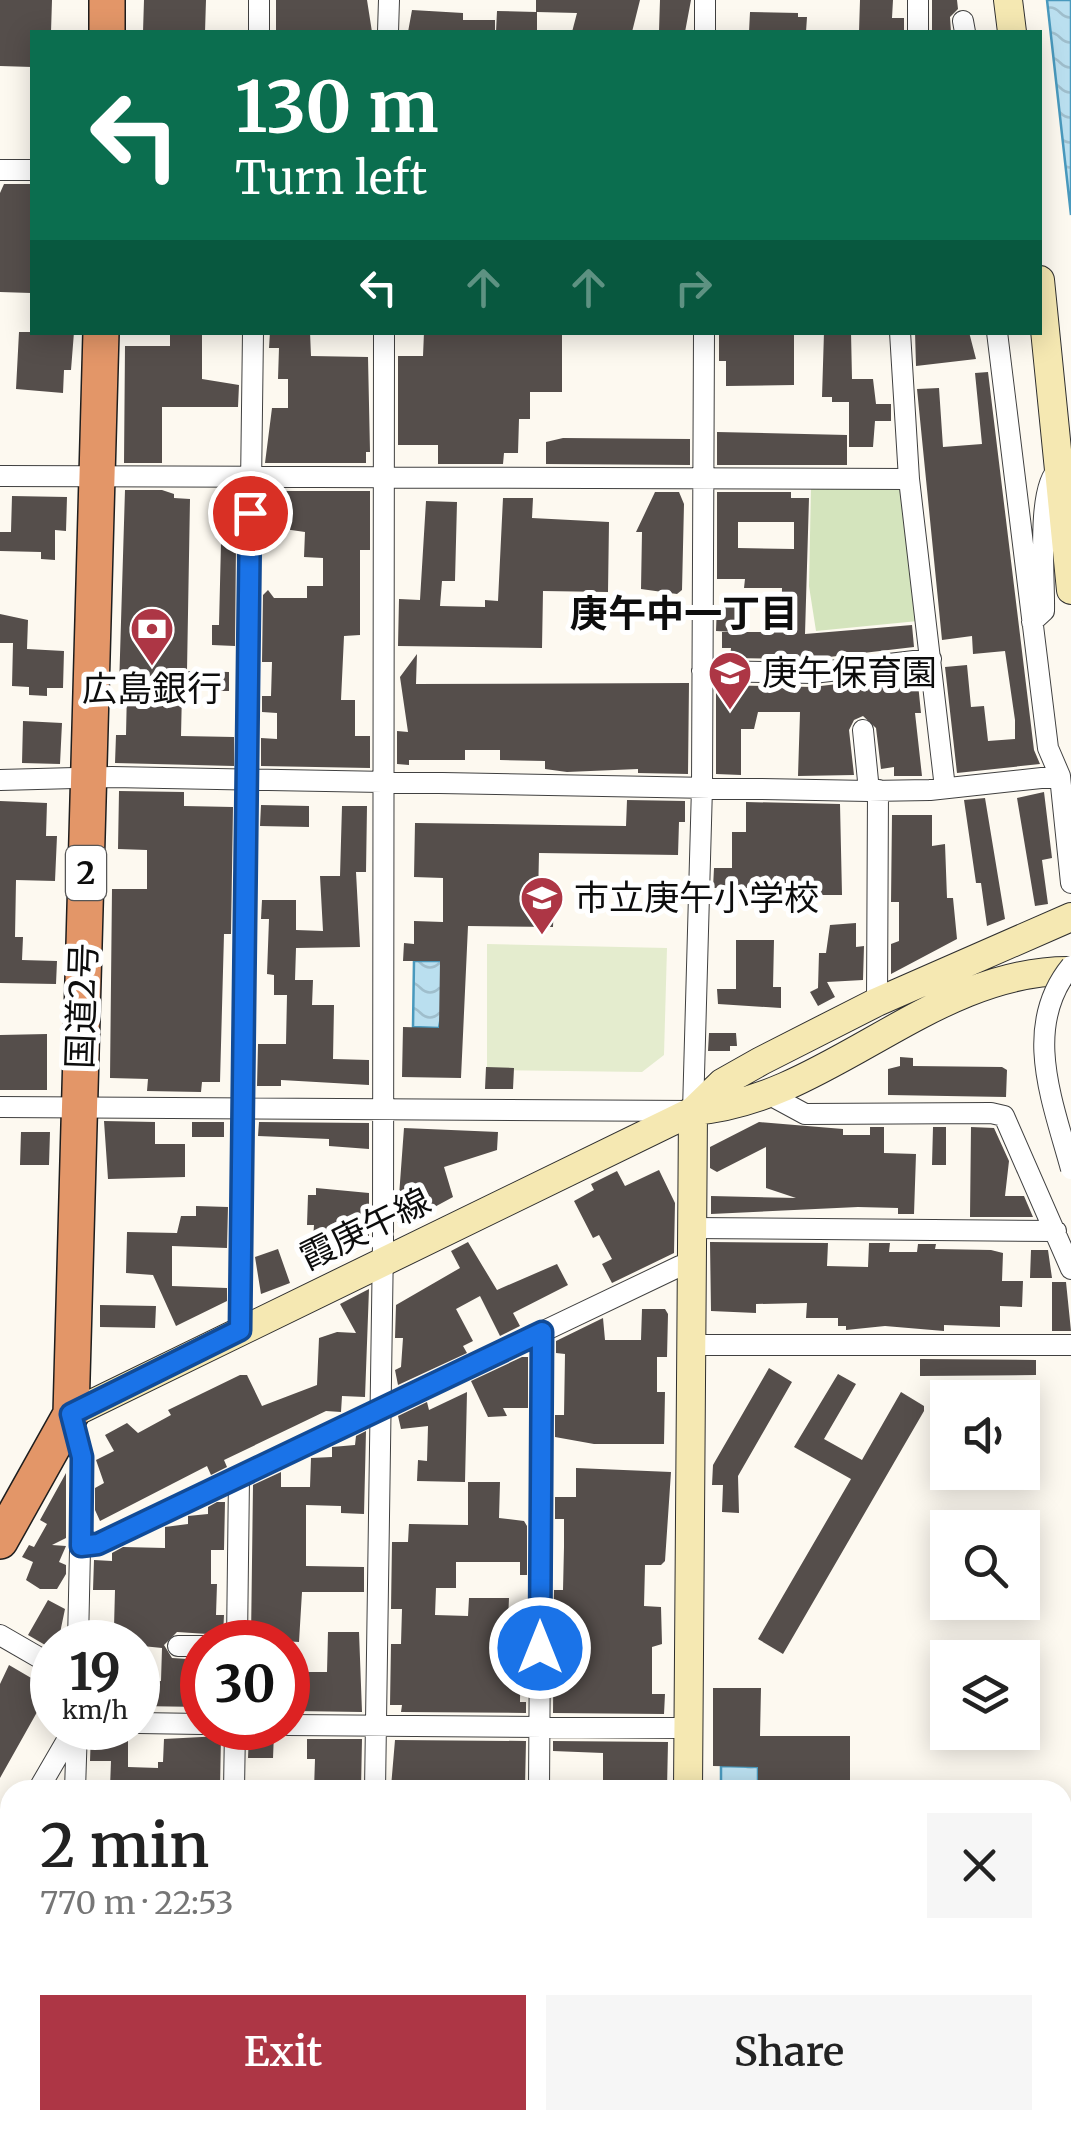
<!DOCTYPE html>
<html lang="en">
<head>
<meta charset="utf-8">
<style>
  body { margin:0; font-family:Merriweather,"Noto Sans JP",serif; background:#f6f6f6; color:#222; height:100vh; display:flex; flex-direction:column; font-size:38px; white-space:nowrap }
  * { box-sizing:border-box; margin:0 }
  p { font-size:32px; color:#767676 }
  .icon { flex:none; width:55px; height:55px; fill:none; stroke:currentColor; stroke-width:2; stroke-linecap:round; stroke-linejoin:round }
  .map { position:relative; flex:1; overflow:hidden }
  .sheet { position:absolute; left:0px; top:1780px; width:1072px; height:350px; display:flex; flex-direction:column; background:#fff; border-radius:30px 30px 0 0; box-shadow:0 5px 25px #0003 }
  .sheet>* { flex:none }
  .top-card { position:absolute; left:30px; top:30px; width:1012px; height:305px; border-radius:0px; box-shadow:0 5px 25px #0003; background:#0b6e4f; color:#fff; overflow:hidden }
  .buttons { position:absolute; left:930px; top:1380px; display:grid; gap:20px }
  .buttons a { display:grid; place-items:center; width:110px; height:110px; border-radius:0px; background:#fff; box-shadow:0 5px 25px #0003; font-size:50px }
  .speed { position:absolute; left:30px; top:1620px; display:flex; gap:20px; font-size:50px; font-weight:700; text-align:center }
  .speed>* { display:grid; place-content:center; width:130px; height:130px; border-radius:50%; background:#fff; box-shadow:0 5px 25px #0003; line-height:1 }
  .speed small { font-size:25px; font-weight:400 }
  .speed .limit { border:15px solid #d22; background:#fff; color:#111 }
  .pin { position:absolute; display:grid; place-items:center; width:85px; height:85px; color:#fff; margin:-42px; border:5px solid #fff; border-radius:50%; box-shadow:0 2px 10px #0007 }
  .me { position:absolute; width:110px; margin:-55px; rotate:0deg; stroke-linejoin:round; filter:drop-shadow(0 0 8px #0008) }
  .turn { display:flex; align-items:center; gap:35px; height:210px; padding:0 40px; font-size:45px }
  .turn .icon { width:130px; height:130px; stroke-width:2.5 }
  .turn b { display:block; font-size:70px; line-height:85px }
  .lanes { display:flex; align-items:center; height:95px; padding:0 40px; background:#0003; justify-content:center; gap:50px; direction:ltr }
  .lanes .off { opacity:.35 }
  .round { display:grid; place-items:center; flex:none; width:105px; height:105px; border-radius:0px; background:#f6f6f6 }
  .overview { display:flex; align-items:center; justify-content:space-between; height:170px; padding:0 40px }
  h1 { font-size:60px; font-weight:600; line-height:75px }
  .cta { display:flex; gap:20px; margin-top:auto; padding:20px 40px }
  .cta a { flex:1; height:115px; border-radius:0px; background:#ad3645; color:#fff; font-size:40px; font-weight:600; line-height:115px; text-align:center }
  .cta a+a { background:#f6f6f6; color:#222 }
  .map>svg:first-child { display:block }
</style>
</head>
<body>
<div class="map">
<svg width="1071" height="2130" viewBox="0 0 1071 2130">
  <defs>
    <pattern id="water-waves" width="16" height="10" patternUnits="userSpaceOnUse" patternTransform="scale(2.5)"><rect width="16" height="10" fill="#badfef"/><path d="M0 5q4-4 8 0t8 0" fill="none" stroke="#9fbecc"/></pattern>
  </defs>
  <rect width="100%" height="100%" fill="#fdf9f0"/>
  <path fill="#d4e4bd" d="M894,485L903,492L918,621L816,631L809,586L811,486Z"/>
  <path fill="#e4ecce" d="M487,944L667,948L664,1055L642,1072L487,1070Z"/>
  <path fill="url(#water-waves)" stroke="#4999bd" stroke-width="2.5" d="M1047,0H1071V215Z
    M414,961H451L439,1028L413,1027Z
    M721,1766L758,1767V1790H721Z"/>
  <path fill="#554e4b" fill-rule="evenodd" d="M0,0H52L51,32H32V67L0,66Z
    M144,0H206L205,32H143Z
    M276,0H367L372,32H276Z
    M536,0H640L632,32H572L577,13L537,12V32H496L497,11L536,12Z
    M660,0H691L685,32L659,31Z
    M860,0H893L892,18H904V32H859Z
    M932,0H957L958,9L950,17L951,32H932Z
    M412,10L463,13V20H495V32H408Z
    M750,12L798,13V17H807L806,32H749Z
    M4,184H32L31,293L0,292V193Z
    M19,332H74L71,370H64L63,393L16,389Z
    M170,332H202V379L239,385L238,407H162V463H124L125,346H170Z
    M270,332H310L311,356L368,357L370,452H366V463H265L272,408H288V379H278L279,348H269Z
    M424,332H562V392H530V419H519L518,453H504L503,464H438V445H398V356H423Z
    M719,332H794V385L726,386V361H719Z
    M824,332H851L852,379H873L876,404H891V421H875L873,447H849V402H832V397H822Z
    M915,332H969L976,359L916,366Z
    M988,372L1034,750L1040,764L957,773L945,667L967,665L971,707L984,706L988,741L1015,739V720L1005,651L973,654L972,636L942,640L917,389L939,388L943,447L982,444L975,373Z
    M717,432L847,435V465H717Z
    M563,438L690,439V465L546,464V442Z
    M125,490H162L174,494V498L190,499L187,671L229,672V691H182L181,736L234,737V766L115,763L116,735H126L127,689L119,688Z
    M265,491H370V550H360V635L344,636L341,700H355V736H370V768L261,766V738L277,739V713L262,712V696H271L272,662H262L263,595L268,590L274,598H307V586H323V558L304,557L305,532L284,529L285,519H264Z
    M655,492H679L684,504L682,590L677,594L641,589L642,532H636Z
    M717,492H791V498H809L805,634L912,625L914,647L812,659L730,658L731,648H722V632H781L782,588H744L745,579H717ZM738,522H794V549L738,548Z
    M12,496L67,497L66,531L55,530V560L41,559V552L0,551V532H11Z
    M503,498H533L532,518L609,522L608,592L543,591L542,648L398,646L399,599L420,600L426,501L457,502L455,581H442L440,606L485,607V600L498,601Z
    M221,543L236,544L235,646L212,645V625H219Z
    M717,605H735V632L716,631Z
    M0,614L28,620L27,649L64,651L63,688H47V696L29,695V687L12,686L13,643H0Z
    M417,654L416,684L689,683L688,774L638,773V769L567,772L545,769V761L500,760V750H465V760H409V765L397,764V731L408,732L400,677Z
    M917,674L921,713H915L922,776H894V767L881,769L876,728L863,716L854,720L849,730L854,775L798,776L800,712H758L754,729H741V775L716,774V685L813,687Z
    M23,721L62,723L60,764L22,763Z
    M119,791L184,792V806L233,807L231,934H224L220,1082H202L201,1092L147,1091L148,1079L110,1078L112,889H147V850L118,849Z
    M1044,792L1052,858L1042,860L1048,904L1035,906L1017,798Z
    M985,798L1005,919L987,926L981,883H976L964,800Z
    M627,800L685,801V822H679L678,855L539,853L538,899H554L553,927L468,926L461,1078L402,1077L403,1027L439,1028L440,961H403L404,943L414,944V921L443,922V878L414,877L415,823L626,826Z
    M0,801L47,803L46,836H57L55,881L16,880L15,937H23L22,960L57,961L56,984L0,983Z
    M746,802L840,804L842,895H802V888H713L714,868H732V832H746Z
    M261,805L309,806V827L260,826Z
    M342,806H367L366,872H356L360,947L296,948L295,980H313L312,1005H334L333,1059L369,1060V1085L281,1080V1086H257L258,1044H286L287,995H274V975L267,974L269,919H261L262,900H296V930L323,931L320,876H340Z
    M892,815H932V846L945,844L947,898H953L957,939L891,974V944L899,941V902H891Z
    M856,923V947L864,946L863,980L827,982L835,997L818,1006L810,992L818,988L819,953H826L830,925Z
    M736,940H774L773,987H781V1008L718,1004L717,989H736Z
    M709,1033H736L737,1046H730V1051H708Z
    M47,1034V1090H0V1035Z
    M900,1057L913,1058V1066L1002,1067L1007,1070L1006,1097L888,1095V1069L900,1066Z
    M486,1067L514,1068L513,1089H485Z
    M104,1121L155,1122V1144H185V1177L108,1179Z
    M192,1122H224V1137H192Z
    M259,1122L369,1123V1149L329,1146V1139L258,1136Z
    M759,1122L843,1129V1135H870V1127H884V1153L916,1154L914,1214H898V1208L858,1207L711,1214V1196L796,1198L766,1188V1147L717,1172L710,1168V1147Z
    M933,1127H946V1165H932Z
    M971,1127L994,1128L1009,1161L1005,1196H1024L1033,1217H970Z
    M404,1128L498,1132L497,1150L444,1167L453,1197L405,1223H397Z
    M21,1132H50L49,1165H20Z
    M659,1170L675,1203L674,1253L612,1283L602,1264L612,1259L599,1235L593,1238L574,1201L594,1190L591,1184L617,1171L625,1186Z
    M316,1188L369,1193V1245L313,1239L314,1225H307L308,1195H316Z
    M196,1206L228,1207L227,1248L172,1246V1286L227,1288V1301L176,1326L153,1275L126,1273L127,1232L177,1233L181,1216H196Z
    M468,1242L497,1290L557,1264L568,1285L513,1313L520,1326L500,1336L480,1296L456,1309L473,1341L463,1346L467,1353L398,1385L395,1370L401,1367L403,1338H395L396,1305L460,1268L451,1251Z
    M710,1242L828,1243L827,1266L868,1267L869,1243H890L889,1252H917L918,1244H936L935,1249L991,1250L1003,1253L1002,1281H1023L1022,1307L1000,1306V1327L944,1325V1331L885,1326L846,1330V1326H838V1318H806L807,1303L756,1304V1313L711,1311Z
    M278,1249L290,1283L261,1294L255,1257Z
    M1031,1250H1048L1052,1278H1030Z
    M1052,1282H1066L1071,1331H1052Z
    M369,1289L365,1397L342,1396L341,1412L326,1411L224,1460L227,1467L211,1475L207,1466L100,1521L95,1510V1488L104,1483L96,1460L114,1451L105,1435L127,1423L138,1433L171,1415L168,1410L240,1375H247L262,1406L317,1385L319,1338L337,1332L356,1333L340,1304Z
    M100,1305L156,1306L155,1328L100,1327Z
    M642,1309H665L668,1314L667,1357H657V1392H665L664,1444H594L555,1437V1415H564L565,1354L556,1353V1341L603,1318L605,1340H641Z
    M522,1357H528V1408H503L507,1416L488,1417L471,1381Z
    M920,1359L1036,1360V1375L920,1376Z
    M769,1368L792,1382L738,1476L739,1513L722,1512L723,1485H712L713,1465Z
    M838,1374L856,1384L824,1439L862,1460L901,1392L924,1406V1411L783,1654L758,1639L851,1479L794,1447Z
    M467,1392L465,1482L417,1481L418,1460L427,1461L428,1426L401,1429L398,1416L427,1402L429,1410Z
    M366,1431L364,1514L341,1513V1506L306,1505V1566L364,1567V1592H302L299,1642L251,1639L253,1485L281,1472V1487H310L311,1458L332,1457V1447L355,1445L356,1436Z
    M576,1468L671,1472L665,1561L661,1565H645L644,1606L661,1607L662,1644L652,1647V1694H665L664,1714L553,1713L554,1590H563L564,1547V1519H555V1497H576Z
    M66,1473V1538L52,1545L66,1546L59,1562L66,1565V1574L57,1589H40L26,1580L33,1562L22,1557L29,1545L34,1547L47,1524L40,1520Z
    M468,1482H500L499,1518L524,1521L527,1526V1575H520V1562H456V1588H436L435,1615L468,1616L469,1598H509L508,1621H521L520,1702H526V1713L401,1712L402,1705H390L391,1644H401L402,1609H391L392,1542H408L409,1524L468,1525Z
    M217,1502H225L224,1550H211V1584H217L216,1615H224L223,1635L177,1632L164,1645L172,1658L202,1660V1707L138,1706V1683L161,1681L162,1648L103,1642V1627H114L115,1590H93L94,1560L112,1561V1553L123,1547L165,1548V1527L188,1524V1516L208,1514V1507Z
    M48,1600L65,1609L60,1633L64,1642H52V1649L28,1635Z
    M328,1632H359L362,1712L296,1711L302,1672H327Z
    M9,1665L50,1689L0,1778V1684Z
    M713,1688H761L760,1736H850V1790H758V1767L713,1766Z
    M91,1732H128V1767L158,1768V1762H163L164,1739L221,1736L220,1790L110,1788L111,1761H90Z
    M249,1733H274L273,1758H248Z
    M307,1739H362L361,1790H314L315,1759H307Z
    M395,1740L526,1741L525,1788L391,1787Z
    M553,1741L668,1742L667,1789L603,1790V1753L553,1751Z"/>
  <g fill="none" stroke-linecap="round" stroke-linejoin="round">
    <defs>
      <path id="street" d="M918,0V32
        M963,21L965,32
        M259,32V0
        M388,32L389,0
        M705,32V0
        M0,170H32
        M900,332L909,479L945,788
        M0,476L909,479
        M1032,622L1044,611C1045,582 1036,487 1058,470
        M702,671L813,673L931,659
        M863,730L869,791
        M1060,776L1071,883
        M0,780L112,777L869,791L930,790L1060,776L1048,748L997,332
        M877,1002L878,790
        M768,1094L805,1114L991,1113L1004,1116L1071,1269
        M0,1107L693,1111L702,787L704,332
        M691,1228L1056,1231
        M240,1331L253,332
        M690,1345H1071
        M71,1416L82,1457L78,1642
        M81,1546L98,1544L680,1266H691
        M0,1635L52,1665
        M237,1642L239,1477
        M178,1646H202
        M138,1723L202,1724
        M288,1725L688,1728
        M38,1790L74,1728
        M75,1790L77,1728
        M234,1790L235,1728
        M375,1790L383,1243L384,332
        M539,1790L542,1332
        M1062,1856H1071
        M0,1858L10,1841
        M0,1996L10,2002
        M17,2130L22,2120
        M61,2130L62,2120
        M371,2130V2120
        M823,2130V2120
        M997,2130V2120"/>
      <path id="secondary" d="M1008,0L1012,32
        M1040,280L1071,590
        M693,1111C828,1101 931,969 1071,971
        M71,1414L693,1111L722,1083L761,1061L877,1002L1071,917
        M688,1790L693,1111
        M1062,2030L1071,2031
        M685,2130V2120"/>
      <path id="highway" d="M107,32V0
        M0,1541L71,1414L101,332"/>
    </defs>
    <use href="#street" stroke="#404040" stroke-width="22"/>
    <use href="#secondary" stroke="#2f2f2f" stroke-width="30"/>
    <use href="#highway" stroke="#1e1e1e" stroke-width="38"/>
    <use href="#street" stroke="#fff" stroke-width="20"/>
    <use href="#secondary" stroke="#f5e8b2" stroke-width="28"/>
    <use href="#highway" stroke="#e39668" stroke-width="35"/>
    <defs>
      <path id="street-bridge" d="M1071,966C1021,1027 1053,1102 1071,1169"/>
    </defs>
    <use href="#street-bridge" stroke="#404040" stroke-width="22" stroke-linecap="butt"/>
    <use href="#street-bridge" stroke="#fff" stroke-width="20"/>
  </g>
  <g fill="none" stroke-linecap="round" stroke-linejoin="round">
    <defs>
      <path id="route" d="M250,513L240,1330L71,1414L82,1457L81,1546L98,1544L542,1332L540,1648"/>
    </defs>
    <use href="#route" stroke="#114b97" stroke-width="25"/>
    <use href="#route" stroke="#1a73e8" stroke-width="18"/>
  </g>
  <defs>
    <symbol id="bank-pin" viewBox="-11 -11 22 30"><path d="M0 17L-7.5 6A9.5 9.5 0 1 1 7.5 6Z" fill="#ad3645" stroke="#fff"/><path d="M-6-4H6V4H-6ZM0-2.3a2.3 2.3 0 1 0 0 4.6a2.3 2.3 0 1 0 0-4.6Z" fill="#fff"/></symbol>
    <symbol id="school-pin" viewBox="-11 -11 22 30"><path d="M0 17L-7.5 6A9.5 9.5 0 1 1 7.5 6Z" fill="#ad3645" stroke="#fff"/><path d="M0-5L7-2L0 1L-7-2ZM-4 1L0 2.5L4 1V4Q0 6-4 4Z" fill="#fff"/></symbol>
  </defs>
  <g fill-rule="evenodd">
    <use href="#bank-pin" x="127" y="604" width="50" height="68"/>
    <use href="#school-pin" x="705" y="648" width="50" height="68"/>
    <use href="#school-pin" x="517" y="873" width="50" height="68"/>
  </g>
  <g text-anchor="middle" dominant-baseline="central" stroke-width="10" stroke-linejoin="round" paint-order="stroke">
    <rect fill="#fff" stroke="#565656" stroke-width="2.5" x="66" y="846" width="40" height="54" rx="8"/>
    <g font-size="32" font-weight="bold" fill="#0d0d0d">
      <text x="86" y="873">2</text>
    </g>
    <g font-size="35" fill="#0d0d0d" stroke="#fff" text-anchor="start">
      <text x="762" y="673">庚午保育園</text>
      <text x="152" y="689" text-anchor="middle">広島銀行</text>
      <text x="574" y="898">市立庚午小学校</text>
    </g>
    <g font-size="35" fill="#0d0d0d" stroke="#fff">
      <text transform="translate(82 1006) rotate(-88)">国道2号</text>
      <text transform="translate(365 1229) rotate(-26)">霞庚午線</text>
    </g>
    <g font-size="38" font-weight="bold" fill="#0d0d0d" stroke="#fff">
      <text x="684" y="613">庚午中一丁目</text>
    </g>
  </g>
</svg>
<div class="buttons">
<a><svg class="icon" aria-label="sound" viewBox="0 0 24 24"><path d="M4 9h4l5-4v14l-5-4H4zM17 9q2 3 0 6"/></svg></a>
<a><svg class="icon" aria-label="search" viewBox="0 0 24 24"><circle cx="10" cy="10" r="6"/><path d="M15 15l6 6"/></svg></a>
<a><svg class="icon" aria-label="layers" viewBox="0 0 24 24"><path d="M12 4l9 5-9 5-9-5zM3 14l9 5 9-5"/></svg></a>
</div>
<div class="speed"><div>19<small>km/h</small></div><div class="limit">30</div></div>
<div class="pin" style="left:250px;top:513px;background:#d93025"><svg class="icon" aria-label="arrive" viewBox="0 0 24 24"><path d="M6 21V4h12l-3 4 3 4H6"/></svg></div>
<svg class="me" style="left:540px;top:1648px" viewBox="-20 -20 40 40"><circle r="17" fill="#1a73e8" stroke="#fff" stroke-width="3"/><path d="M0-11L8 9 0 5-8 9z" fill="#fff"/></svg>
<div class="top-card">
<div class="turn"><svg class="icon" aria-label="left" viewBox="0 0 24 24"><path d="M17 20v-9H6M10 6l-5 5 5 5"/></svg><div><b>130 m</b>Turn left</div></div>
<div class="lanes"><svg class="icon" aria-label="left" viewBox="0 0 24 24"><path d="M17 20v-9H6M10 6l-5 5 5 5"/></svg><svg class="icon off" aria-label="ahead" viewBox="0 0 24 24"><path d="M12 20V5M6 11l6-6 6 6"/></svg><svg class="icon off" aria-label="ahead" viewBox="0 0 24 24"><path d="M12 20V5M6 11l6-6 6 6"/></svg><svg class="icon off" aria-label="right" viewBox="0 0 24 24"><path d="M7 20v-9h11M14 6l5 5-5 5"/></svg></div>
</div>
<section class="sheet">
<div class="overview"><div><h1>2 min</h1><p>770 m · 22:53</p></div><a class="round"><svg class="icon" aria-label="close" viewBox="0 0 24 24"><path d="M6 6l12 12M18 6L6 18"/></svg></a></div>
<div class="cta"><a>Exit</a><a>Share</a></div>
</section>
</div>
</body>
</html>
